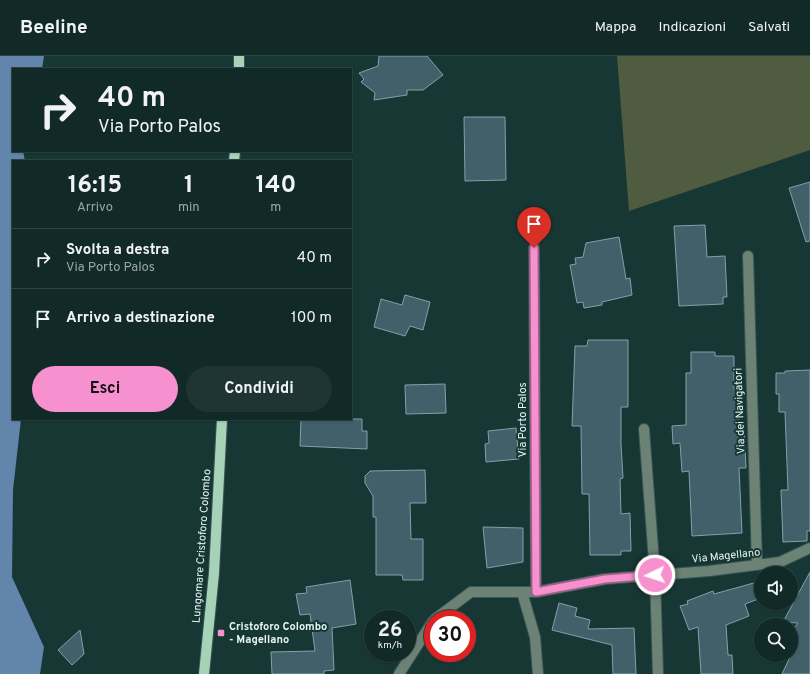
<!DOCTYPE html>
<html lang="it">
<head>
<meta charset="utf-8">
<style>
  body { margin:0; font-family:Overpass,sans-serif; background:#1e3533; color:#f1f3f6; height:100vh; display:flex; flex-direction:column; font-size:15px; white-space:nowrap }
  * { box-sizing:border-box; margin:0 }
  p { font-size:13px; color:#9ca6a7 }
  .icon { flex:none; width:22px; height:22px; fill:none; stroke:currentColor; stroke-width:2; stroke-linecap:round; stroke-linejoin:round }
  .map { position:relative; flex:1; overflow:hidden }
  .panel { position:absolute; left:12px; top:104px; width:340px; height:260px; display:flex; flex-direction:column; background:#112927; border-radius:0px; box-shadow:0 1px 3px #0004,0 0 0 1px #304544 }
  .panel>* { flex:none }
  .hud { position:absolute; left:12px; top:12px; width:340px; height:84px; border-radius:0px; box-shadow:0 1px 3px #0004,0 0 0 1px #304544; background:#112927; color:#f1f3f6; overflow:hidden }
  .tools { position:absolute; left:754px; top:510px; display:grid; gap:8px }
  .tools a { display:grid; place-items:center; width:44px; height:44px; border-radius:50%; background:#112927; box-shadow:0 1px 3px #0004,0 0 0 1px #304544; font-size:20px }
  .speed { position:absolute; left:364px; top:554px; display:flex; gap:8px; font-size:20px; font-weight:700; text-align:center }
  .speed>* { display:grid; place-content:center; width:52px; height:52px; border-radius:50%; background:#112927; box-shadow:0 1px 3px #0004,0 0 0 1px #304544; line-height:1 }
  .speed small { font-size:10px; font-weight:400 }
  .speed .limit { border:6px solid #d22; background:#fff; color:#111 }
  .pin { position:absolute; display:grid; place-items:center; width:34px; height:34px; color:#fff; margin:-41px -17px; border-radius:50% 50% 50% 0; rotate:-45deg; box-shadow:0 0 4px #0007 }
  .pin .icon { rotate:45deg }
  .me { position:absolute; width:44px; margin:-22px; rotate:266deg; stroke-linejoin:round; filter:drop-shadow(0 0 3px #0008) }
  .turn { display:flex; align-items:center; gap:14px; height:84px; padding:0 20px; font-size:18px }
  .turn .icon { width:52px; height:52px; stroke-width:2.5 }
  .turn b { display:block; font-size:28px; line-height:34px }
  .eta { display:flex; justify-content:space-evenly; align-items:center; height:68px; text-align:center }
  .eta b { font-size:24px; font-weight:700; line-height:28px }
  .primary-button { display:flex; gap:8px; margin-top:auto; padding:8px 20px }
  .primary-button a { flex:1; height:46px; border-radius:24px; background:#f790ce; color:#111; font-size:16px; font-weight:700; line-height:46px; text-align:center }
  .primary-button a+a { background:#1e3533; color:#f1f3f6 }
  ul { padding:0; list-style:none }
  li { display:flex; align-items:center; gap:12px; height:60px; padding:0 20px; border-top:1px solid #304544 }
  li div { flex:1 }
  li b { display:block; font-size:15px }
  li em { font-style:normal }
  header { display:flex; align-items:center; gap:24px; box-sizing:border-box; height:56px; padding:0 20px; background:#112927; border-bottom:1px solid #304544 }
  header strong { font-size:19px }
  nav { display:flex; gap:22px; margin-inline-start:auto; font-size:14px }
  .map>svg:first-child { display:block }
</style>
</head>
<body>
<header>
<strong>Beeline</strong>
<nav><a>Mappa</a><a>Indicazioni</a><a>Salvati</a></nav>
</header>
<div class="map">
<svg width="810" height="618" viewBox="0 0 810 618">
  <rect width="100%" height="100%" fill="#173734"/>
  <path fill="#505c40" d="M617,0H810V94L629,155Z"/>
  <path fill="#6185ab" d="M0,0H44L42,13H13V95H23L25,105H13V363H21L13,434L12,521L44,591L40,618H0Z"/>
  <path fill="#426069" stroke="#81a1ab" d="M379,0H427L443,19L423,34H407V39L374,44L375,37L361,26L364,23L359,17L378,10Z
    M464,61H505L506,124L465,125Z
    M810,126V185L806,186L789,132Z
    M705,169L707,201L725,200L727,241H723V248L679,250L674,170Z
    M619,181L626,223L630,222L632,239L602,246V249L584,252L583,246L577,247L570,209L576,208L575,202L583,201L586,187Z
    M405,239L430,246L423,274L410,270L405,280L374,271L381,243L402,249Z
    M588,284H628V351H621V388L623,422L620,423L621,458L630,457L631,495H621V499H590L589,438H582L581,370H572L575,290H587Z
    M691,296H715V300H734V333H739V370H744L746,412H739L742,477L692,480L689,415L682,416L680,387L673,388L672,370L686,369V317H691Z
    M810,314V475H807V485L783,486L781,434H788L785,356H779V338H776V317H785V315Z
    M445,328L446,357L406,358L405,329Z
    M301,363H362V375H367V393L300,390Z
    M516,372L519,403L486,406L485,388L489,387L488,375Z
    M425,414L426,447H410L411,483H423V524H403L402,519H376V461H373V440L365,427V420L370,415Z
    M483,471L523,472V506L487,512Z
    M810,516V618H782L791,599V576L798,567L783,566Z
    M350,524L356,568L332,572L334,614L324,615V618H272L271,596L315,595L310,558L300,559L296,538L307,537L306,531Z
    M761,525V542L745,548L749,560L726,569L728,599H732L733,618H701L698,571L689,574L680,550L688,548L687,545L713,535L714,538Z
    M559,547L577,552L575,560L590,564L588,573L634,572L636,618H613L612,589L552,574Z
    M80,574L84,598L72,609L58,594Z"/>
  <g fill="none" stroke-linecap="round" stroke-linejoin="round">
    <defs>
      <path id="minor" d="M534,192L536,536
        M748,200L757,509
        M644,373L655,519L658,618
        M522,536L535,581L538,618
        M435,563L471,536H536L605,523L709,515L780,506L810,492
        M399,618L433,565"/>
      <path id="major" d="M239,13V0
        M234,105L235,95
        M204,618L214,517L222,363"/>
    </defs>
    <use href="#minor" stroke="#385653" stroke-width="12"/>
    <use href="#major" stroke="#385653" stroke-width="12"/>
    <use href="#minor" stroke="#6c8274" stroke-width="10"/>
    <use href="#major" stroke="#a6d3b8" stroke-width="10"/>
  </g>
  <g fill="none" stroke-linecap="round" stroke-linejoin="round">
    <defs>
      <path id="route" d="M534,192L536,536L605,523L655,519"/>
    </defs>
    <use href="#route" stroke="#a15e86" stroke-width="10"/>
    <use href="#route" stroke="#f790ce" stroke-width="7"/>
  </g>
  <rect fill="#f790ce" stroke="#173734" stroke-width="1.5" x="217" y="573" width="8" height="8" rx="2"/>
  <g text-anchor="middle" dominant-baseline="central" stroke-width="4" stroke-linejoin="round" paint-order="stroke">
    <g font-size="11" fill="#e4f6f4" stroke="#173734">
      <text transform="translate(740 355) rotate(-92)">Via dei Navigatori</text>
      <text transform="translate(523 364) rotate(-90)">Via Porto Palos</text>
      <text transform="translate(202 490) rotate(-86)">Lungomare Cristoforo Colombo</text>
      <text transform="translate(726 500) rotate(-6)">Via Magellano</text>
    </g>
    <g font-size="11" font-weight="bold" fill="#e4f6f4" stroke="#173734" text-anchor="start">
      <text x="229" y="571">Cristoforo Colombo<tspan x="229" dy="13">- Magellano</tspan></text>
    </g>
  </g>
</svg>
<div class="tools">
<a><svg class="icon" aria-label="sound" viewBox="0 0 24 24"><path d="M4 9h4l5-4v14l-5-4H4zM17 9q2 3 0 6"/></svg></a>
<a><svg class="icon" aria-label="search" viewBox="0 0 24 24"><circle cx="10" cy="10" r="6"/><path d="M15 15l6 6"/></svg></a>
</div>
<div class="speed"><div>26<small>km/h</small></div><div class="limit">30</div></div>
<div class="pin" style="left:534px;top:192px;background:#d93025"><svg class="icon" aria-label="arrive" viewBox="0 0 24 24"><path d="M6 21V4h12l-3 4 3 4H6"/></svg></div>
<svg class="me" style="left:655px;top:519px" viewBox="-20 -20 40 40"><circle r="17" fill="#f790ce" stroke="#fff" stroke-width="3"/><path d="M0-11L8 9 0 5-8 9z" fill="#fff"/></svg>
<div class="hud">
<div class="turn"><svg class="icon" aria-label="right" viewBox="0 0 24 24"><path d="M7 20v-9h11M14 6l5 5-5 5"/></svg><div><b>40 m</b>Via Porto Palos</div></div>
</div>
<section class="panel">
<div class="eta">
<div><b>16:15</b><p>Arrivo</p></div>
<div><b>1</b><p>min</p></div>
<div><b>140</b><p>m</p></div>
</div>
<ul>
<li><svg class="icon" aria-label="right" viewBox="0 0 24 24"><path d="M7 20v-9h11M14 6l5 5-5 5"/></svg><div><b>Svolta a destra</b><p>Via Porto Palos</p></div><em>40 m</em></li>
<li><svg class="icon" aria-label="arrive" viewBox="0 0 24 24"><path d="M6 21V4h12l-3 4 3 4H6"/></svg><div><b>Arrivo a destinazione</b></div><em>100 m</em></li>
</ul>
<div class="primary-button"><a>Esci</a><a>Condividi</a></div>
</section>
</div>
</body>
</html>
